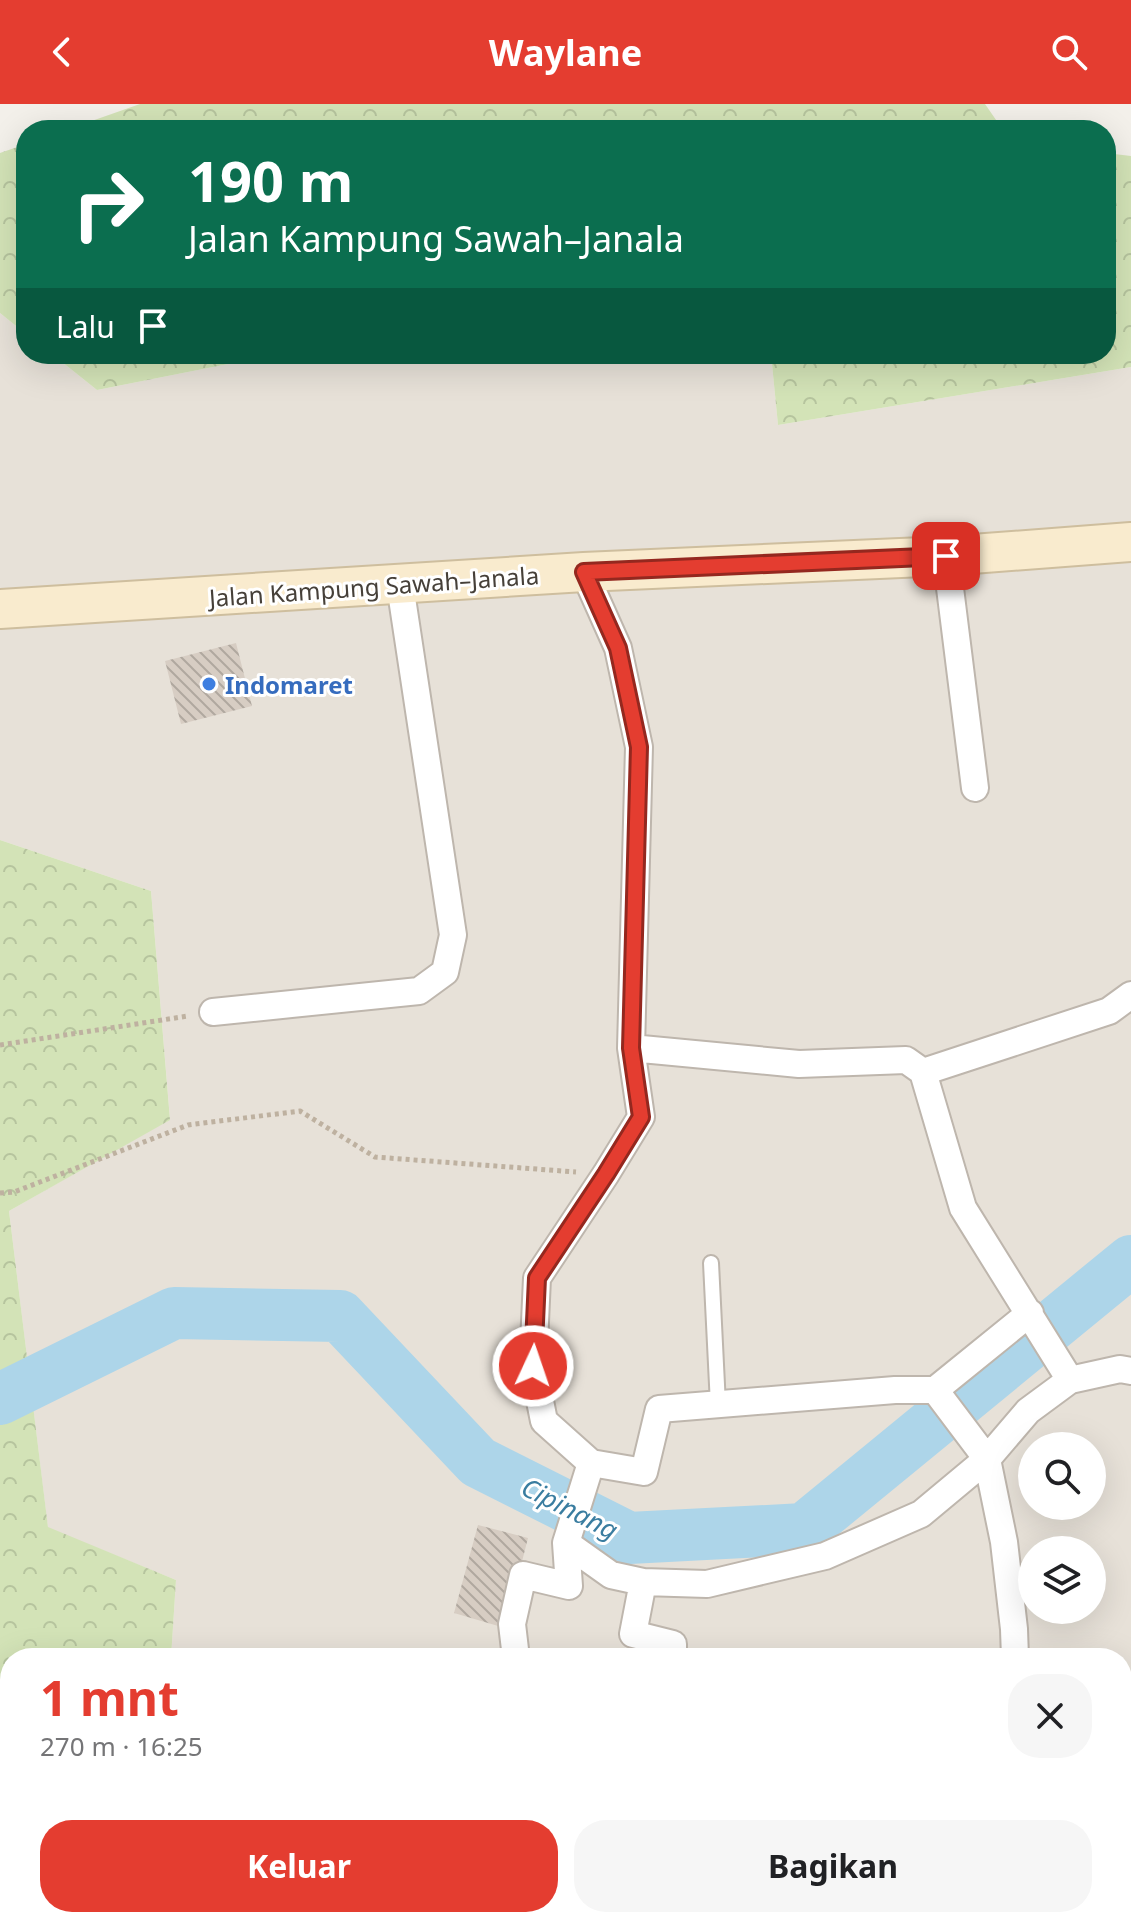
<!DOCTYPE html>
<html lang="id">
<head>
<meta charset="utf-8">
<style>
  body { margin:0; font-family:"Noto Sans",sans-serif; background:#f6f6f6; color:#202124; height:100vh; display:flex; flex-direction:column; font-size:30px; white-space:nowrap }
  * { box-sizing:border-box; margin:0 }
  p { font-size:26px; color:#757577 }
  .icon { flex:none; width:44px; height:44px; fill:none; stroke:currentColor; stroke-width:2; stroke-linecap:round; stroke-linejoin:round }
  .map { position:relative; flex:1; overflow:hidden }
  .panel { position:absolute; left:0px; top:1544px; width:1132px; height:280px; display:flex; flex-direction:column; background:#fff; border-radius:32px 32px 0 0; box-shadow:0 8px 32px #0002 }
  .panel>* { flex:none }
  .guide { position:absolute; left:16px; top:16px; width:1100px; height:244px; border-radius:32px; box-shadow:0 8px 32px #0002; background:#0b6e4f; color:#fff; overflow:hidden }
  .controls { position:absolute; left:1018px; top:1328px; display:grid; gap:16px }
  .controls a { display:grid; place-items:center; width:88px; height:88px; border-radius:50%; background:#fff; box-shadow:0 8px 32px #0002; font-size:40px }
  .pin { position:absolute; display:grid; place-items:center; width:68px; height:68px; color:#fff; margin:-34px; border-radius:16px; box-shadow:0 4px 12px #0006 }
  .me { position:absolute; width:88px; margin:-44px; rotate:3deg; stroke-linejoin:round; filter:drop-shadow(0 0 6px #0008) }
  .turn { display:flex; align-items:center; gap:28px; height:168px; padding:0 40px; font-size:36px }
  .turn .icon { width:104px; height:104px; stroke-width:2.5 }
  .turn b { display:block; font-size:56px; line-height:68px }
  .then { display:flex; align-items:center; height:76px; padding:0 40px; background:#0003; gap:16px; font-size:30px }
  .round { display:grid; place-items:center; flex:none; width:84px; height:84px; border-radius:32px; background:#f6f6f6 }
  .headline { display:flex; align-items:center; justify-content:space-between; height:136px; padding:0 40px }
  h1 { font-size:48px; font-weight:700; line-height:60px; color:#e43d30 }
  .action { display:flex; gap:16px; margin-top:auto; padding:16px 40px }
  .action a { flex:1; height:92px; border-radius:32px; background:#e43d30; color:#fff; font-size:32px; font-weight:700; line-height:92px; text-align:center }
  .action a+a { background:#f6f6f6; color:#202124 }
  header { display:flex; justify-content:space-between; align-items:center; height:104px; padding:0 40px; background:#e43d30; color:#fff; font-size:36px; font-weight:700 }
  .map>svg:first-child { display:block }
</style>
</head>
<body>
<header><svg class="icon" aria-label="back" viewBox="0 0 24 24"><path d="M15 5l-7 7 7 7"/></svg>Waylane<svg class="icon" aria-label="search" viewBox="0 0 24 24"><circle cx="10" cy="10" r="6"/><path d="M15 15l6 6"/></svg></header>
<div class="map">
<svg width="1131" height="1824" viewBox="0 0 1131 1824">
  <defs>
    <pattern id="forest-crowns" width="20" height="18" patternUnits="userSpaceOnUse" patternTransform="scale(2)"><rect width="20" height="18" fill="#d3e3b7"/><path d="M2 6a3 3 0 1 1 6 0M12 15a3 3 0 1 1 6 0" fill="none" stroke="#b6c49e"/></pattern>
    <pattern id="building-back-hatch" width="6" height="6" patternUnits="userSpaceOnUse" patternTransform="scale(2)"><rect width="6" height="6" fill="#d7cdc3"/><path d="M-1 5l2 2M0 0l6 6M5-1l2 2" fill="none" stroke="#b0a89f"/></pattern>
  </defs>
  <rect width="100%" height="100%" fill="#f3f0ea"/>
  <path fill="#e7e1d8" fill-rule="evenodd" d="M0,209L26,230V250H52L97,286L279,250H771L778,321L1131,263V1824H152L153,1814H1122V1554H171L176,1476L48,1424L9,1107L170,1015L151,787L0,736ZM1032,1342H1092V1402H1032ZM1032,1446H1092V1506H1032Z"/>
  <path fill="url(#forest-crowns)" d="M140,0H985L1003,26H66Z
    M26,40V230L0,209V49Z
    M1106,49L1131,52V263L778,321L771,250H1106Z
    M52,250H279L97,286Z
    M0,736L151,787L170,1016L9,1107L48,1423L176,1476L171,1554H10V1814H153L152,1824H0Z"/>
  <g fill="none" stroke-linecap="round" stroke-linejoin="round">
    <path stroke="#add5e9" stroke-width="52" d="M0,1295L174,1209L340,1212L478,1358L629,1434L804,1425L1131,1157
      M0,1640L10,1648
      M94,1814L96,1824"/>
  </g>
  <path fill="url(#building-back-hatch)" d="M236,539L252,602L181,620L165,557Z
    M478,1421L528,1434L505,1524L454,1509Z"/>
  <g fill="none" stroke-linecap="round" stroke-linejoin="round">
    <defs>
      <path id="service" d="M711,1159L718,1301"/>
      <path id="minor" d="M946,452L975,684
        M584,468L618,544L639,643L631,944L641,1013L606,1070L537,1174L533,1262L544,1317L591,1359L644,1368L659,1305L895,1286H935L987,1355L1004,1438L1014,1525L1015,1554
        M213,908L419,887L445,868L453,831L400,481
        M631,944L799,960L906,956L923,968L963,1104L1070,1276
        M923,968L1109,907L1131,891
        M935,1286L1030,1209
        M566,1439L611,1471L643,1478L707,1480L825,1452L921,1410L987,1355L1028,1307L1070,1276L1120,1265L1131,1267
        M643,1478L633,1530L673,1540V1554
        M516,1554L512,1520L523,1471L569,1482L566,1439L591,1359
        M501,1814L503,1817L510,1814
        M1082,1814L1085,1824
        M341,1824L369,1814"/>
      <path id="secondary" d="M0,505L584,468L946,452L1131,438"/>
    </defs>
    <use href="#service" stroke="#beb6ad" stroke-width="18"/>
    <use href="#minor" stroke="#beb6ad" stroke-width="30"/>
    <use href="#secondary" stroke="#cebe9e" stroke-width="42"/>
    <path stroke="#beb1a0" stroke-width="5" stroke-dasharray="4 4" stroke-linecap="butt" d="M0,941L188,912
      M0,1089L14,1088L188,1021L300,1007L375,1053L576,1068"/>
    <use href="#service" stroke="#fff" stroke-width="14"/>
    <use href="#minor" stroke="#fff" stroke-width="26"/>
    <use href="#secondary" stroke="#f9ebce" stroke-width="38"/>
  </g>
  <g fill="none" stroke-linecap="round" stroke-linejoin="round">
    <defs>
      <path id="route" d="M533,1262L537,1174L606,1070L641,1013L631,944L639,643L618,544L584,468L946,452"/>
    </defs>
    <use href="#route" stroke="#94281f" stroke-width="20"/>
    <use href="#route" stroke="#e43d30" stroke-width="14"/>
  </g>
  <circle fill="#3f7fe0" stroke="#fff" stroke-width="3" cx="209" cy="580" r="8"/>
  <g text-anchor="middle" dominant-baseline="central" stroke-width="6" stroke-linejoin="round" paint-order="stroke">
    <g font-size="24" fill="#464039" stroke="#fff">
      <text transform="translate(374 482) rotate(-4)">Jalan Kampung Sawah–Janala</text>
    </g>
    <g font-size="24" font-weight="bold" fill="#366cbe" stroke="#fff" text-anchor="start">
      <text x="225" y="580">Indomaret</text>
    </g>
    <g font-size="26" font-style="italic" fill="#3a7da0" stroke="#fff">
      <text transform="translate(570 1404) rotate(27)">Cipinang</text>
    </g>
  </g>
</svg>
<div class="controls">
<a><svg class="icon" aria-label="search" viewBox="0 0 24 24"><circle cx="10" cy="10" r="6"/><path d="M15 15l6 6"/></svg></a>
<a><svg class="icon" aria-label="layers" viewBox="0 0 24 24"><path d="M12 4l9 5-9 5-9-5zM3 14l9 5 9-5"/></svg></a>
</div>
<div class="pin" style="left:946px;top:452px;background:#d93025"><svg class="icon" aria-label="arrive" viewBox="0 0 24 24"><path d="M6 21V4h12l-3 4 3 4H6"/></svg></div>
<svg class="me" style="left:533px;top:1262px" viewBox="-20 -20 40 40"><circle r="17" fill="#e43d30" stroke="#fff" stroke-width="3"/><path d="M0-11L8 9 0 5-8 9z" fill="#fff"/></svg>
<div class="guide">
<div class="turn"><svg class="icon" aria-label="right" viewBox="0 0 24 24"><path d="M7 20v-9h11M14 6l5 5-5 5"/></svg><div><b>190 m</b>Jalan Kampung Sawah–Janala</div></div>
<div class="then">Lalu<svg class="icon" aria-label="arrive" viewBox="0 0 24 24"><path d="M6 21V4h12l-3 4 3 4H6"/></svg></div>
</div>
<section class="panel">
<div class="headline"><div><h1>1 mnt</h1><p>270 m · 16:25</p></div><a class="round"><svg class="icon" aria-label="close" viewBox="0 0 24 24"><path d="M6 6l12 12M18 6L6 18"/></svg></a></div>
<div class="action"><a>Keluar</a><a>Bagikan</a></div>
</section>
</div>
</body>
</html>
